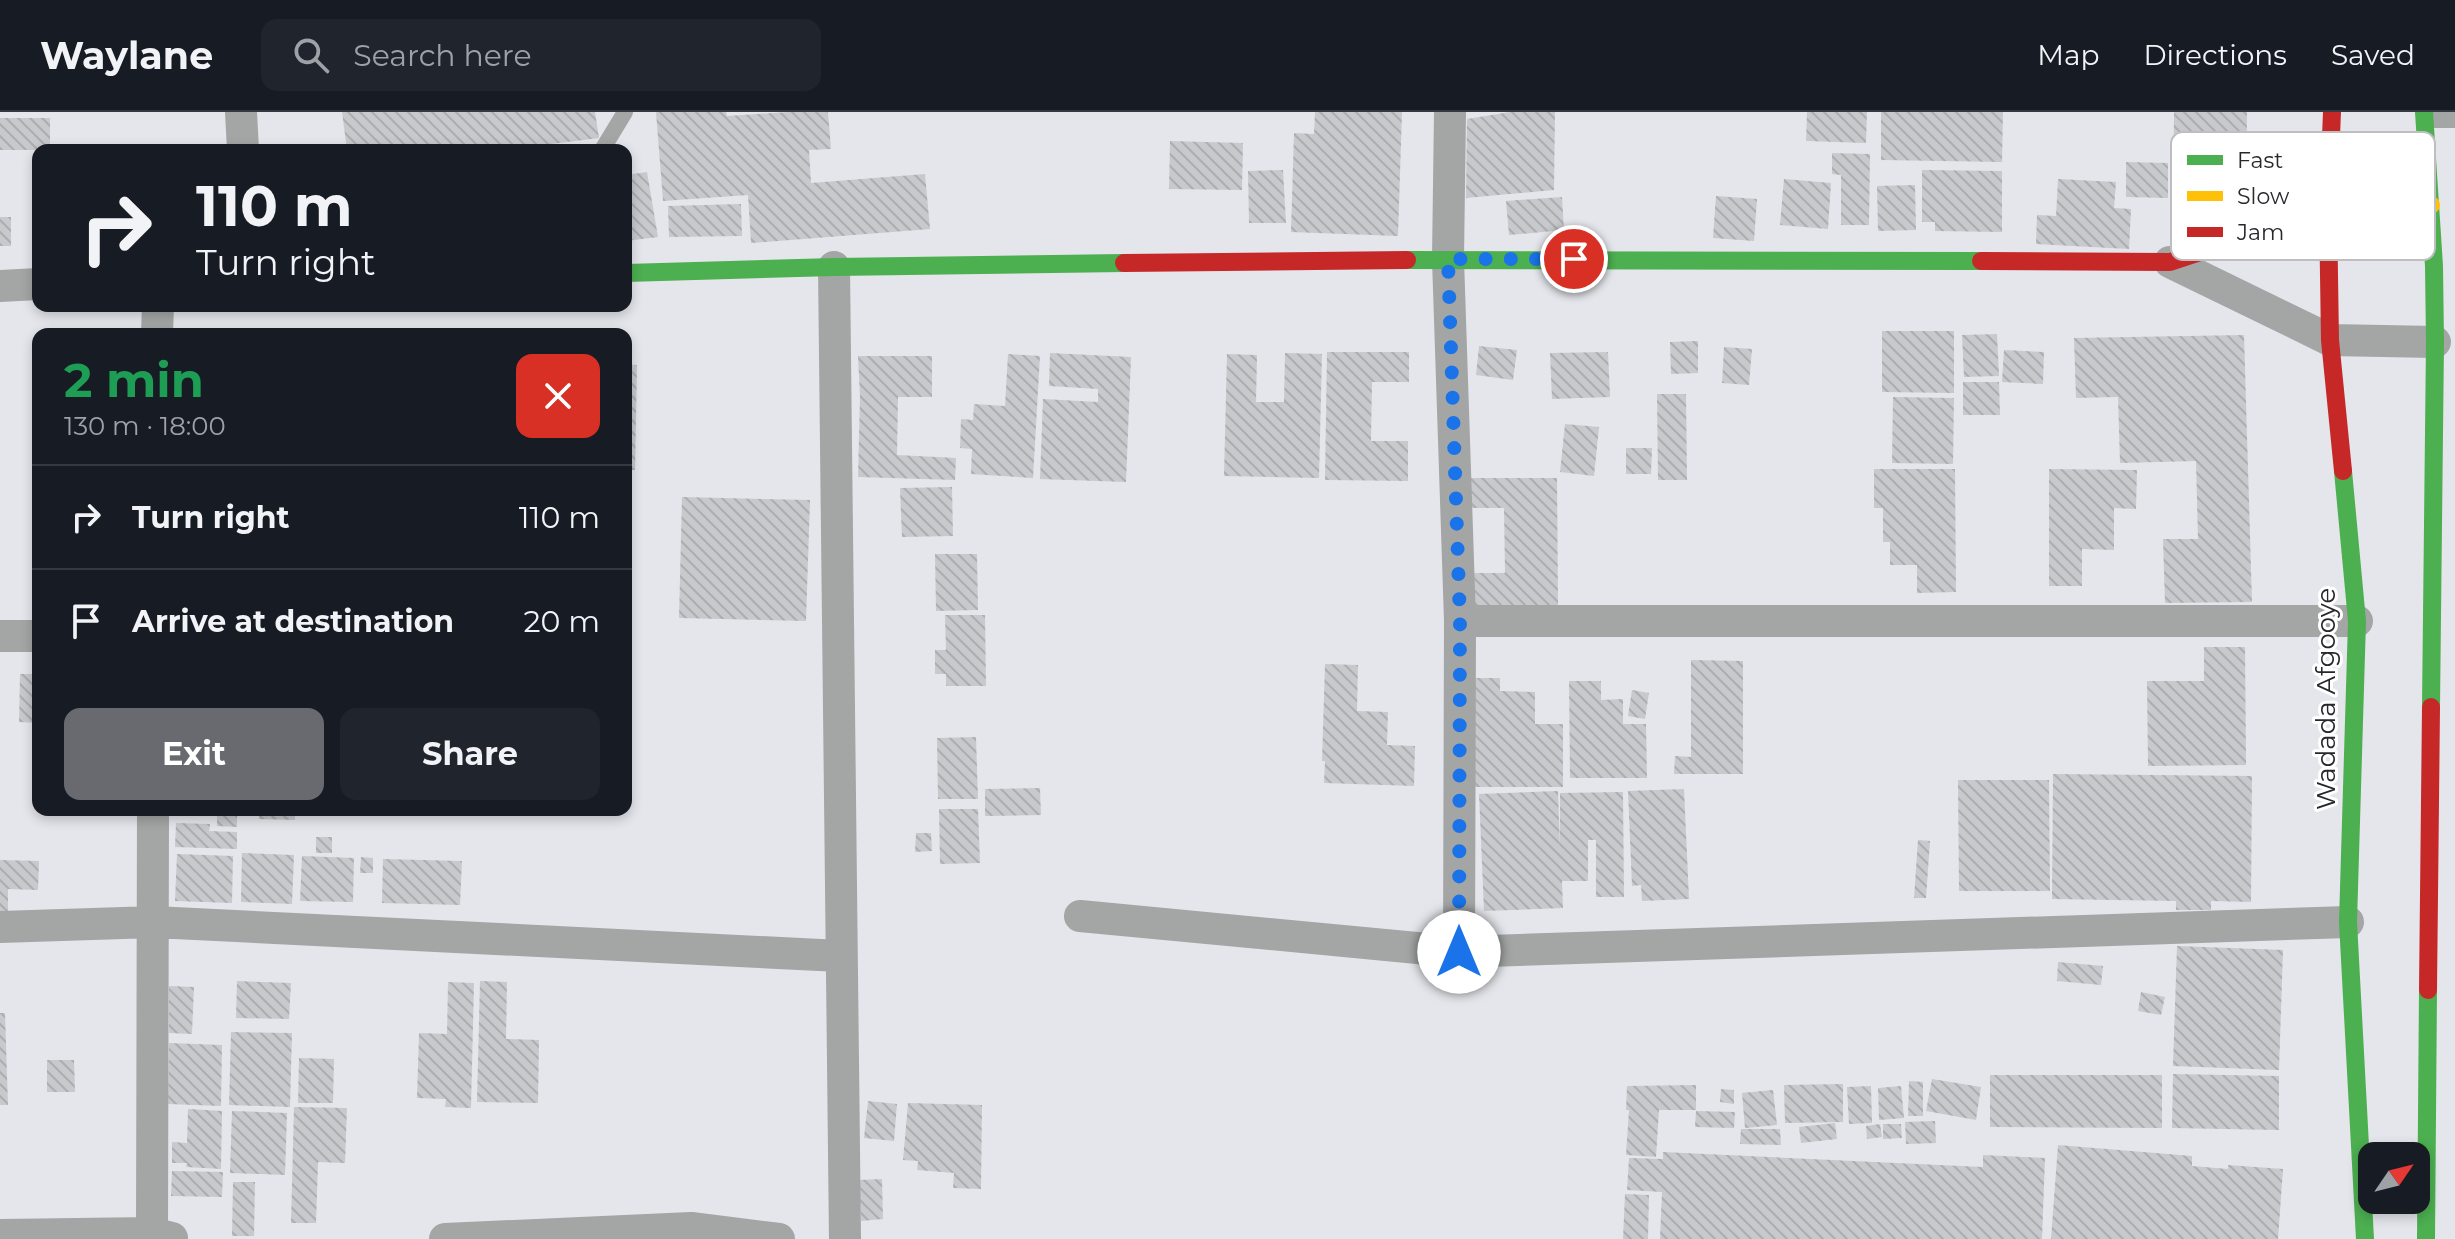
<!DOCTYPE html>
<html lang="en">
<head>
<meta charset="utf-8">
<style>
  body { margin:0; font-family:Montserrat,sans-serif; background:#20242c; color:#f1f3f6; height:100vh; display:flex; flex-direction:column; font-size:30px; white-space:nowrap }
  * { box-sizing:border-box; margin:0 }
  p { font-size:26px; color:#9ea1a6 }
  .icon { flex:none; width:44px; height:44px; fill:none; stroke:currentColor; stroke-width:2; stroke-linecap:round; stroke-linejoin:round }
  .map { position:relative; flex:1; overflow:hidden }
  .panel { position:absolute; left:32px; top:216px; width:600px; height:488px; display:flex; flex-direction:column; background:#171b24; border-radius:16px; box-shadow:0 4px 12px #0003 }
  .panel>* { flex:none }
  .hud { position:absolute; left:32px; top:32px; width:600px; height:168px; border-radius:16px; box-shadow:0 4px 12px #0003; background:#171b24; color:#f1f3f6; overflow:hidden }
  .needle { width:52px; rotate:55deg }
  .fabs { position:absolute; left:2358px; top:1030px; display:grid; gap:16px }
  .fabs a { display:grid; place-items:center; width:72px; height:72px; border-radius:16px; background:#171b24; box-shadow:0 4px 12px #0003; font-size:40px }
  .pin { position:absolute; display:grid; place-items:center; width:68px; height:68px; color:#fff; margin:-34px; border:4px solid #fff; border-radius:50%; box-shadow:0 2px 8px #0007 }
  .me { position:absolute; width:88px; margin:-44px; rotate:0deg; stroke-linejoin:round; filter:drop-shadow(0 0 6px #0008) }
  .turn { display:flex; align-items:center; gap:28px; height:168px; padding:0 32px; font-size:36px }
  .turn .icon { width:104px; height:104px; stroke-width:2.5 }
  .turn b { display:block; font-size:56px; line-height:68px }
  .round { display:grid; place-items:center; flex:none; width:84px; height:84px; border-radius:16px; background:#20242c }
  .summary { display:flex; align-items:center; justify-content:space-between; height:136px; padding:0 32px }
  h1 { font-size:48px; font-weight:700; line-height:60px; color:#1e9e55 }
  .primary-button { display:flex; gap:16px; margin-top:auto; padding:16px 32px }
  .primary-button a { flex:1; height:92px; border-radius:16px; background:#696a6f; color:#fff; font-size:32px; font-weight:700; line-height:92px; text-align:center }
  .primary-button a+a { background:#20242c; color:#f1f3f6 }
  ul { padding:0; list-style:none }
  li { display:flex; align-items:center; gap:24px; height:104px; padding:0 32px; border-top:2px solid #363941 }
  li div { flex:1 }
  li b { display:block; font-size:30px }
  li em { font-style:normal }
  header { display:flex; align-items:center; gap:48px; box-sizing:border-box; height:112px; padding:0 40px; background:#171b24; border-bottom:2px solid #363941 }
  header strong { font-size:38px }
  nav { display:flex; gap:44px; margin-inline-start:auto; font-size:28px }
  .search { width:560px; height:72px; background:#20242c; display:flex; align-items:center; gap:20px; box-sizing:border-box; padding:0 28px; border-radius:16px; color:#9ea1a6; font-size:30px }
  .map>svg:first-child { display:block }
</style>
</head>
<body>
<header>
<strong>Waylane</strong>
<div class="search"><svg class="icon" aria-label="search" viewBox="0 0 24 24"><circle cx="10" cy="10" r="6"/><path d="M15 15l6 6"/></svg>Search here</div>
<nav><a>Map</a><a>Directions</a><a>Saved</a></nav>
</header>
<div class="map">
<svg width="2455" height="1127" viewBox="0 0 2455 1127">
  <defs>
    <pattern id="building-back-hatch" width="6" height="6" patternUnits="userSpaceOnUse" patternTransform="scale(2)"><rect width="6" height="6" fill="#c8c9cd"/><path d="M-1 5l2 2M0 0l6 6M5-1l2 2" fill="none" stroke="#acadb0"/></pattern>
  </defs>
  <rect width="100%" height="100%" fill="#e4e6eb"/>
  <path fill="url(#building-back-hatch)" d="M342,0H595L599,26L505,38H347Z
    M656,0H726L727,4L789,0H828L831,37L809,38L811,71L925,62L930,117L751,131L748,83L663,89Z
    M1315,0H1402L1398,124L1291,120L1294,21L1314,22Z
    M1510,0H1555L1554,78L1466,86L1467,7Z
    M1807,0H1867L1866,31L1806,29Z
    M1881,0H2003L2002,50L1881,48Z
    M2174,0H2247L2246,111L2173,110Z
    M0,6H50V38H0Z
    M1170,29L1243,31L1242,78L1169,77Z
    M126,33H175V38H126Z
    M1832,41L1870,42L1869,113H1841V63L1832,62Z
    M2126,50L2168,51V86L2126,85Z
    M1283,58L1286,111H1249L1248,59Z
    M1922,58L2002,59V120L1935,119V110H1922Z
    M647,60L658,125L626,129V63Z
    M1784,67L1831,71L1828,117L1780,113Z
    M2058,67L2116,70L2114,96L2131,97L2129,137L2036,132L2037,103L2056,104Z
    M1915,73L1916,118L1878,119L1877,74Z
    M1716,84L1757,87L1754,129L1713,126Z
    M1562,85L1564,118L1509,123L1506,89Z
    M741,92L742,124L669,125L668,94Z
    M0,105H11V134H0Z
    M1882,219H1954V281L1882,280Z
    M1997,222L1999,264L1964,265L1962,223Z
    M2244,223L2252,490L2165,491L2163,427H2198L2196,349L2120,351L2118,285L2076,286L2074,226Z
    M1698,229V261L1671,262L1670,230Z
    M1479,234L1517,238L1513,268L1476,263Z
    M1724,235L1752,237L1749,273L1722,271Z
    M2004,238L2044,240L2043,272L2002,270Z
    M1327,240H1409V270H1372L1371,329H1408V369L1325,368Z
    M1608,240L1610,285L1552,287L1550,241Z
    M1050,241L1131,245L1126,370L1040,367L1043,287L1098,290V277L1049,274Z
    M1285,241L1322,242L1319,366L1224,364L1227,242L1257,243L1256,290H1284Z
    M1008,242L1040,244L1033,366L971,362L972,337L960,336L961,307L973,308L974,292L1005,294Z
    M858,244H932V285H898L897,343L956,346L955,368L858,365L860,285Z
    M626,252L637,253L635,358H626Z
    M1963,270H1999L2000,303H1963Z
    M1657,282H1686L1687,368H1658Z
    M1893,285L1954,286L1953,352L1892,351Z
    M1565,312L1599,315L1594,364L1560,360Z
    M1626,336H1652L1651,362H1626Z
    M1874,357H1955L1956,480L1917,481V453H1890V430H1883V396H1874Z
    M2049,357L2137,358L2136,397L2114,396V438L2082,437V474H2049Z
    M1465,366H1557L1558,493L1467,494L1466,461H1505L1504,396H1466Z
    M952,375L953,424L902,425L900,376Z
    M682,385L810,388L806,509L679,506Z
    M935,442H977L978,498L936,499Z
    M945,503H985L986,574H946V562H935V538H946Z
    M2204,535H2245L2246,653L2148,654L2147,569H2204Z
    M1691,548L1743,549V662H1674L1675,644L1691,645Z
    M1325,552L1358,553L1357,599L1388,600L1387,633L1415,634L1414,674L1324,671L1325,649H1322Z
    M20,562H38V611L19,610Z
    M1471,566H1500V579L1535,580V612H1563V675H1472Z
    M1569,569H1601V588L1623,587V612H1646L1647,666H1570Z
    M1632,578L1649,581L1645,607L1628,604Z
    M976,625L978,687H938L937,626Z
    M2053,662L2252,664L2251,790L2211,789V798H2176V789L2052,787Z
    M1958,668H2049L2050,779H1959Z
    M1040,676L1041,703L985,704V677Z
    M1684,677L1689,787L1642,789L1641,773L1632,774L1628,679Z
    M1558,679L1560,734V681L1623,680L1624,785H1596V728H1588V769H1562L1563,796L1484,799L1479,682Z
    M939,697H978L980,751L940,752Z
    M217,698L237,699V715L217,714Z
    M259,698H295V708L259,707Z
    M176,711L210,712L209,719L237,720V737L175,735Z
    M916,721H931L932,739L915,740Z
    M316,725H332V741H316Z
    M1918,728L1930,729L1926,786H1914Z
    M242,741L294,743L292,792L241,790Z
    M177,742L233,744L232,791L175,789Z
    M302,744L354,746L353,790L300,789Z
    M361,745L373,746V761H360Z
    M383,747L462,749L460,793L382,791Z
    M0,748L39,749L38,778L8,777V807H0Z
    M2177,834L2283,838L2279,958L2173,954Z
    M2058,850L2103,854L2101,873L2057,869Z
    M237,869L291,871L289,907L236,906Z
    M480,869L507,870L506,927L539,928L538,991L477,990Z
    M448,870L474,871L471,996L445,995L446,987L417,986L419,921L447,922Z
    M169,874L194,875L192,922L169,921Z
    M2141,880L2165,885L2161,903L2138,899Z
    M0,901H5L8,993H0Z
    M231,920L292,921L290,995L229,993Z
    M169,931L222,933L221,994L168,992Z
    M299,946L334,947L333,991H298Z
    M47,948H74L75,980H47Z
    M2173,962L2279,964V1018L2172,1016Z
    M1990,963H2162V1016L1990,1015Z
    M1932,967L1981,975L1976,1008L1926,999Z
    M1909,969L1923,970V1004H1908Z
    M1843,972V1010L1785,1011L1784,973Z
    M1696,973V998H1659L1656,1045L1626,1043L1629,998H1626L1627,974Z
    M1871,974L1872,1011L1849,1012L1847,975Z
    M1901,974L1904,1006L1879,1008L1878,976Z
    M1721,977L1734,978V992L1720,990Z
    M1773,978L1777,1013L1745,1016L1742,981Z
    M868,989L897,992L894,1029L864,1026Z
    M908,991L982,993L981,1077L953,1076L954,1061L917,1058L918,1049L903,1048Z
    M294,995L347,996L345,1051L318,1050L316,1111H291Z
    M188,997L222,999L221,1057L186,1055L187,1051H172V1030L187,1031Z
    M232,999L287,1001L285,1063L230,1061Z
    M1696,999L1735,1000L1734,1016L1695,1015Z
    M1935,1009L1936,1031L1906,1032L1905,1010Z
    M1835,1011L1837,1027L1801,1031L1799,1015Z
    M1880,1012L1882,1025L1867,1027L1866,1014Z
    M1883,1012H1901L1902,1026L1883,1027Z
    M1741,1017H1780L1781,1033L1740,1032Z
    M2058,1033L2192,1044V1054L2228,1057V1053L2283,1057L2278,1127H2051Z
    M1663,1040L1983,1055V1043L2045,1046L2042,1127H1660L1662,1080L1627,1078L1629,1046L1663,1047Z
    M172,1059L223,1060L222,1085L171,1084Z
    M882,1067L883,1107L861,1109L859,1068Z
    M233,1070H255L254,1124H232Z
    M1625,1082L1649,1083L1648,1127H1623Z"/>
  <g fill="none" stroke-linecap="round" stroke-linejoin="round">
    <path stroke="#a4a5a5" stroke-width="16" d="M2427,8H2455
      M602,38L625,0"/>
    <path stroke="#a4a5a5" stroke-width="32" d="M241,0L243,38
      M1450,0L1448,147L1460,509L1459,840
      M2170,150L2330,228L2435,230
      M834,155L845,1127
      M0,174L38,172
      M157,222L158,194
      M1460,509H2357
      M0,524H38
      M1080,804L1459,840L2348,810
      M0,815L154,810L840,844
      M0,1123L152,1121L172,1126
      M152,1127L153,698
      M445,1127L691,1116L779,1127"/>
    <path stroke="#4caf50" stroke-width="18" d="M2424,0L2434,154L2435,230L2431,595
      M1407,148L1981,149
      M626,161L834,155L1124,151
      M2343,359L2357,509L2348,810L2365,1127
      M2426,1127L2428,878"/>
    <path stroke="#ffc107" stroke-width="18" d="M2315,102L2328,98L2431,93"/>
    <path stroke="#c62828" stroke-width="18" d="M2332,0L2328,98L2330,228L2343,359
      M1981,149L2170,150L2315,102
      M1124,151L1407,148
      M2428,878L2431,595"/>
  </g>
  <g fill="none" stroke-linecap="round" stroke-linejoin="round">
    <path stroke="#1a73e8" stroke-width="14" stroke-dasharray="0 25.2" d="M1459,840L1460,509L1448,147H1574"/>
  </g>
  <g text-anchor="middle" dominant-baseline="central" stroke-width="6" stroke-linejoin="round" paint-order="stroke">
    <g font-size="26" fill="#27282c" stroke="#fff">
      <text transform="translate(2326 587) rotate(-90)">Wadada Afgooye</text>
    </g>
  </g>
  <rect x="2171" y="20" width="264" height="128" rx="12" fill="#fff" stroke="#bebec0" stroke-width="2"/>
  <rect x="2187" y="43" width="36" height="10" fill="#4caf50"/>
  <rect x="2187" y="79" width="36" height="10" fill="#ffc107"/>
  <rect x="2187" y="115" width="36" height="10" fill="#c62828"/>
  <g font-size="22" fill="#27282c">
    <text x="2237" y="56">Fast</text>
    <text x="2237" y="92">Slow</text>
    <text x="2237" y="128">Jam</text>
  </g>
</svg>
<div class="fabs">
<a><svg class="needle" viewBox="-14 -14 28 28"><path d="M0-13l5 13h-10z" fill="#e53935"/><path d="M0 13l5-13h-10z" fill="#9ea1a6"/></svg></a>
</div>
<div class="pin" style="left:1574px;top:147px;background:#d93025"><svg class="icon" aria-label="arrive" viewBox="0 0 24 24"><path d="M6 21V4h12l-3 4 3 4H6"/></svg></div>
<svg class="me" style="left:1459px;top:840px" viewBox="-20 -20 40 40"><circle r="19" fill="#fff"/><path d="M0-13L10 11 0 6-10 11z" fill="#1a73e8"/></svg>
<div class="hud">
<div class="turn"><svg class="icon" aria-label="right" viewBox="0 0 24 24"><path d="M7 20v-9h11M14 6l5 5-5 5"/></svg><div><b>110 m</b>Turn right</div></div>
</div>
<section class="panel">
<div class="summary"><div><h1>2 min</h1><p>130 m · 18:00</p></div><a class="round" style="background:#d93025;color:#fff"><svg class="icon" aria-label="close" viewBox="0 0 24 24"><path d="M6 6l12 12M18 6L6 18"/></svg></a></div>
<ul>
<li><svg class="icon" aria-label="right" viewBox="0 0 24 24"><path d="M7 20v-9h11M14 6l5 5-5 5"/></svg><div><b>Turn right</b></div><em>110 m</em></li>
<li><svg class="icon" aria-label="arrive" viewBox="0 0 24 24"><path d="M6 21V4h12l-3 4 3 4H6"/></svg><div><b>Arrive at destination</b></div><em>20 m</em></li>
</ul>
<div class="primary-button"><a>Exit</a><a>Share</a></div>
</section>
</div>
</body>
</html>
